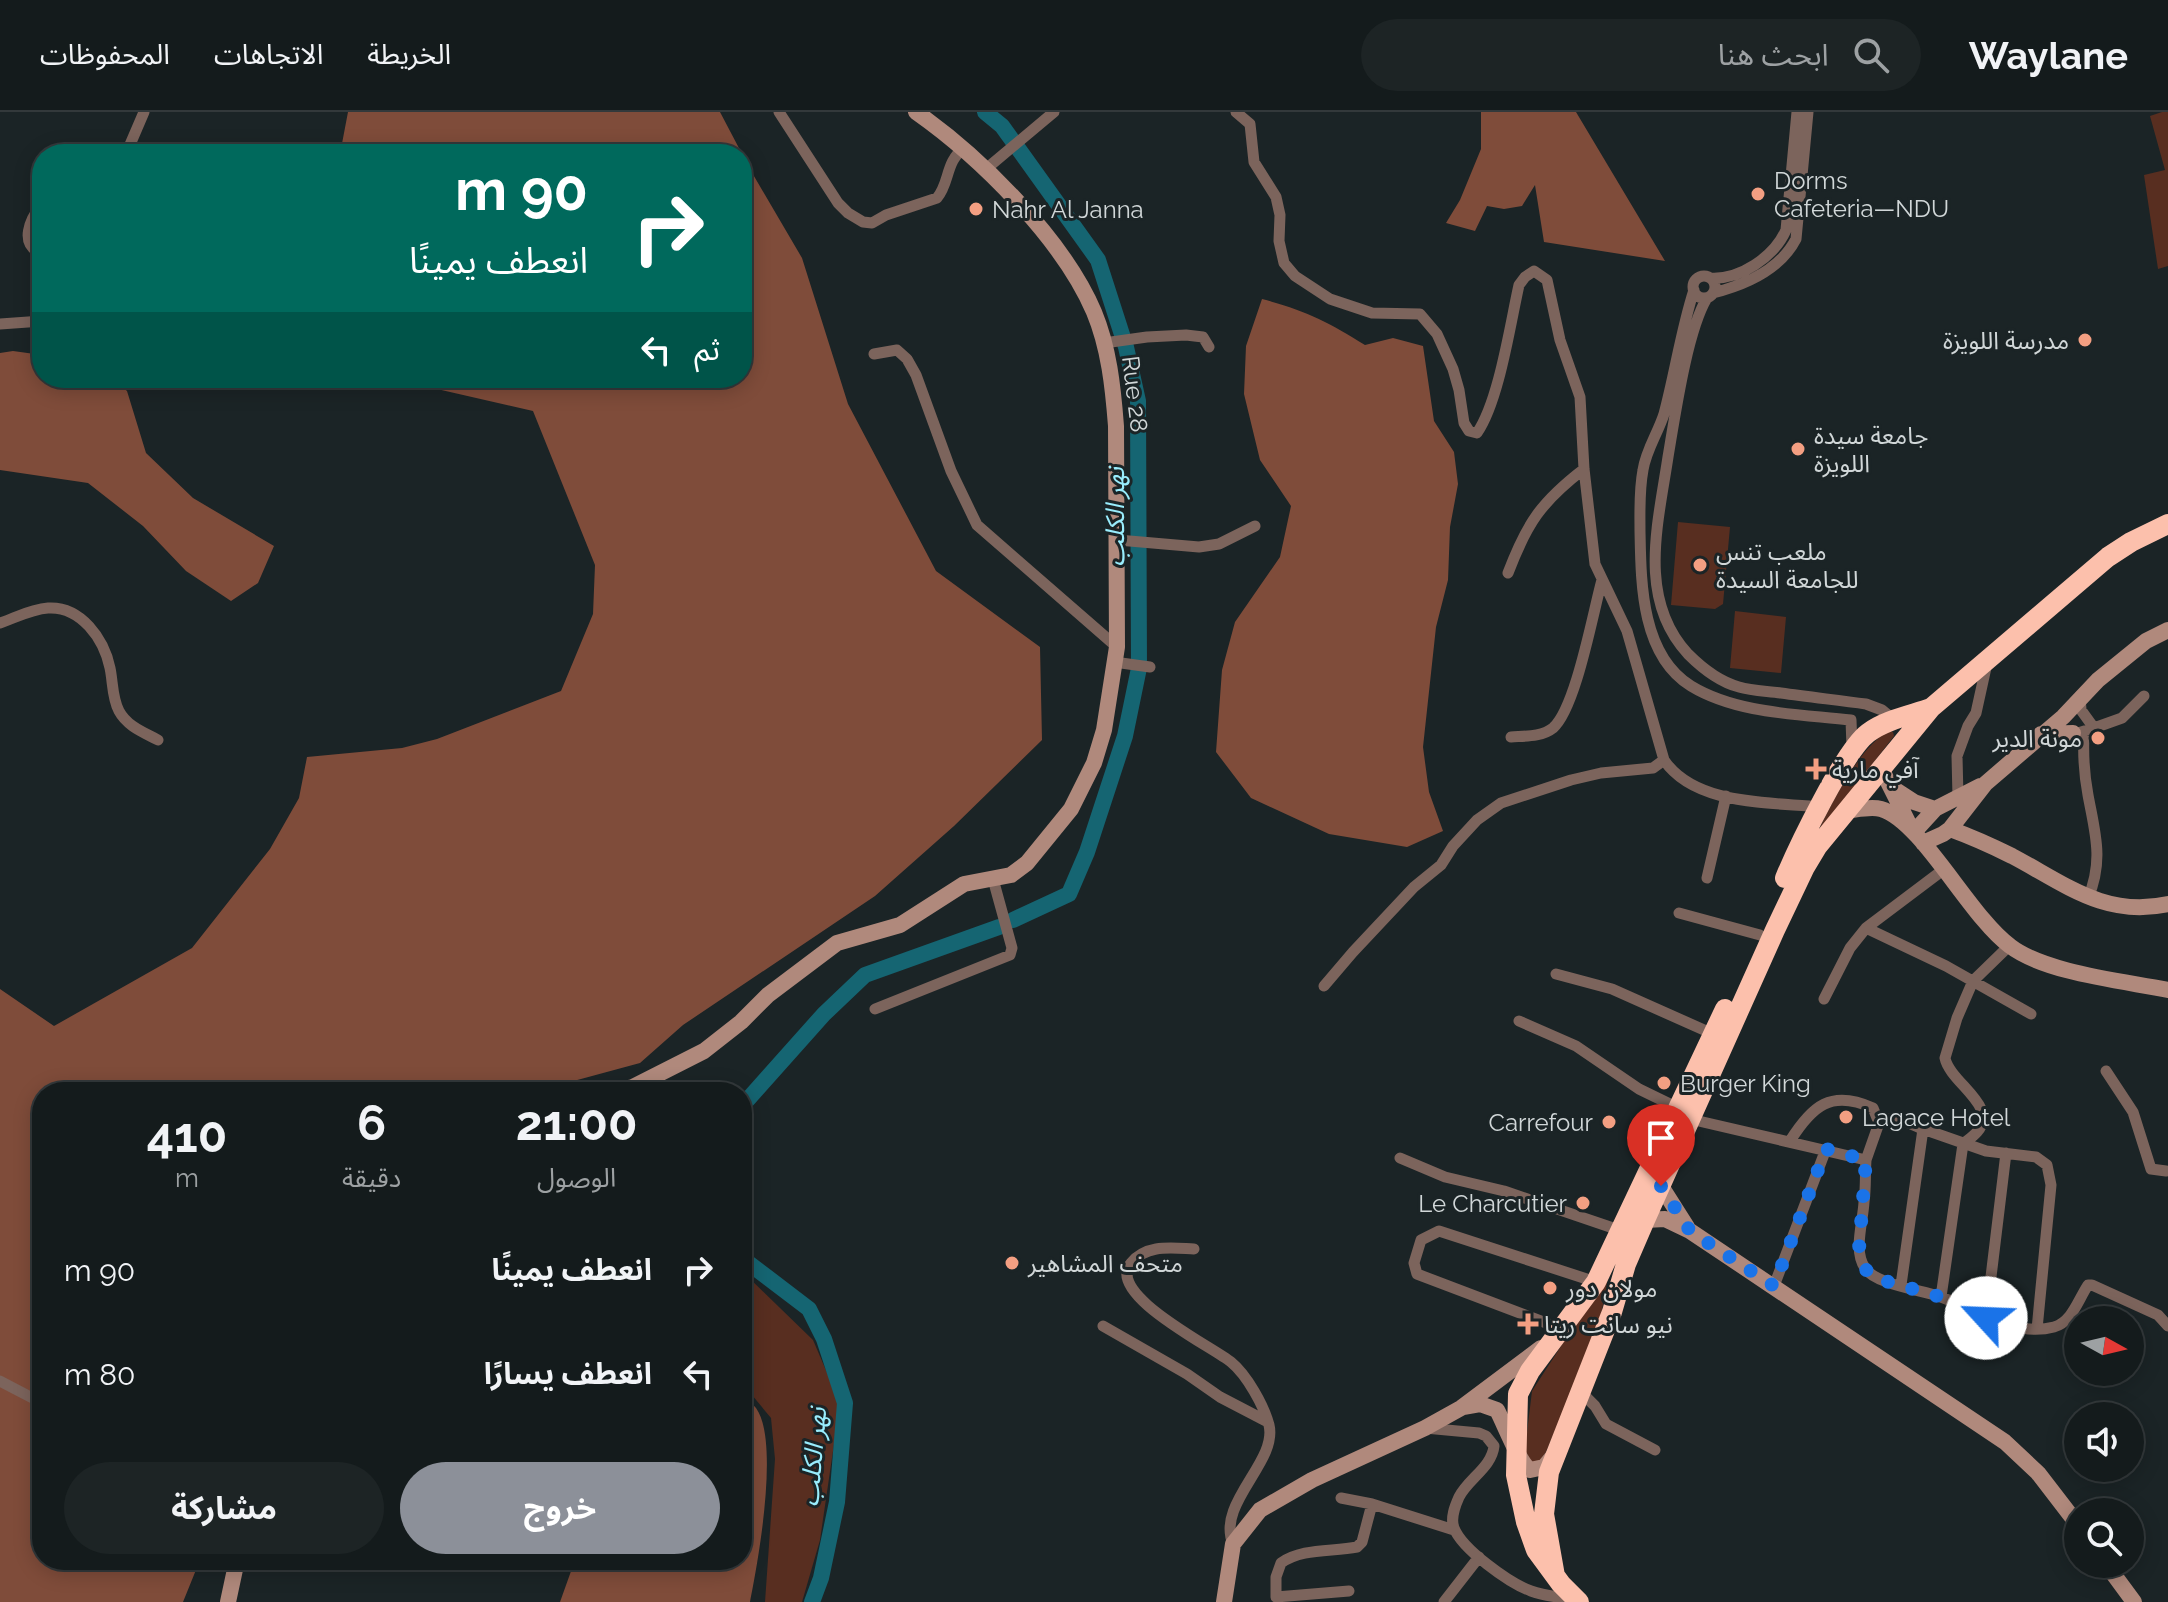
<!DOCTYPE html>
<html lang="ar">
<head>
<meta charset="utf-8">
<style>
  body { margin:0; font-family:Raleway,"Noto Sans Arabic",sans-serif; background:#1d2425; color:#f1f3f6; direction:rtl; height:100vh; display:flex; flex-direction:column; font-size:30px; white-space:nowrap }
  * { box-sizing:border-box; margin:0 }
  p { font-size:26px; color:#9da1a3 }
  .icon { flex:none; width:44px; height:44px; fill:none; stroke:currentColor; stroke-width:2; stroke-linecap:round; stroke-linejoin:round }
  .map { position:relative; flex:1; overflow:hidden; direction:ltr }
  .drawer { position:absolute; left:32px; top:970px; width:720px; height:488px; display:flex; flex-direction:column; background:#141b1c; border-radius:32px; box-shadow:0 4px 20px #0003,0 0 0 2px #33393b; direction:rtl }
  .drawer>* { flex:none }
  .banner { position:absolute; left:32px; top:32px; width:720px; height:244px; border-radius:32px; box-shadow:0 4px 20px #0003,0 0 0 2px #33393b; direction:rtl; background:#00695c; color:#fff; overflow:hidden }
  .needle { width:52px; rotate:98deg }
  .tools { position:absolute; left:2064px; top:1194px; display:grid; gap:16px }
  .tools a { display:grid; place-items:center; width:80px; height:80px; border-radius:50%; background:#141b1c; box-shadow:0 4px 20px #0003,0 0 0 2px #33393b; font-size:40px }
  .pin { position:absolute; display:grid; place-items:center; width:68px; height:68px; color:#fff; margin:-82px -34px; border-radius:50% 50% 50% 0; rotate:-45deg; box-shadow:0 0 8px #0007 }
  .pin .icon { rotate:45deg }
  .me { position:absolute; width:88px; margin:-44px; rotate:295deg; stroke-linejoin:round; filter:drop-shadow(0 0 6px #0008) }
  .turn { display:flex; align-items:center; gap:28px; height:168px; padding:0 32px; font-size:36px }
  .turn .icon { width:104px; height:104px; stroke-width:2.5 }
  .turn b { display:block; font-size:56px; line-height:68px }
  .then { display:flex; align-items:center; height:76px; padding:0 32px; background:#0003; gap:16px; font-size:30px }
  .eta { display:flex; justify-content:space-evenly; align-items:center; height:136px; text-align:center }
  .eta b { font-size:48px; font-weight:700; line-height:56px }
  .button { display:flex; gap:16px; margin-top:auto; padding:16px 32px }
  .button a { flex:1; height:92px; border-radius:48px; background:#8c9099; color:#fff; font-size:32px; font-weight:700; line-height:92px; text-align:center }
  .button a+a { background:#1d2425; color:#f1f3f6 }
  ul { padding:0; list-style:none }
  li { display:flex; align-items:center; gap:24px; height:104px; padding:0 32px }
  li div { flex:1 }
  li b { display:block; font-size:30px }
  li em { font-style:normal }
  header { display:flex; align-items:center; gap:48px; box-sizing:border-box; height:112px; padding:0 40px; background:#141b1c; border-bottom:2px solid #33393b }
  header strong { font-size:38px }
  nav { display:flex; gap:44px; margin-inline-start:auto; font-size:28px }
  .search { width:560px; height:72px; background:#1d2425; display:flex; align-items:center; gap:20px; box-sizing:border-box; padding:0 28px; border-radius:44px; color:#9da1a3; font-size:30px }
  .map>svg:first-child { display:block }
</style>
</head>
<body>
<header>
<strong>Waylane</strong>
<div class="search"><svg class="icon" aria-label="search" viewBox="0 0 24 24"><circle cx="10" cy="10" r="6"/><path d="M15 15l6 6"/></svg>ابحث هنا</div>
<nav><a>الخريطة</a><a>الاتجاهات</a><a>المحفوظات</a></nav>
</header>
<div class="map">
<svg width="2168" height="1490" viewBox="0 0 2168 1490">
  <rect width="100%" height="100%" fill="#1b2426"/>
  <path fill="#582e20" d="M2162,0H2168V154L2158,157L2144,63L2165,58L2150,4Z
    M1678,410L1730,415L1723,492L1715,497L1671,493Z
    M1735,499L1786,505L1781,561L1730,556Z
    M1888,619L1893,620L1894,624L1815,726C1830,694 1858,637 1888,619Z
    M742,1159L813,1228L840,1291L820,1428L802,1490H765L775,1347L771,1306L742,1271Z
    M1609,1160L1599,1214L1546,1340L1536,1354L1524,1345L1532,1279Z"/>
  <path fill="#7f4c3a" d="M348,0H720L751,59L802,146L848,292L936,459L1040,535L1042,628L954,714L875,784L683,913L640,951L533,980H42V1448H200L183,1490H0V877L54,914L192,836L270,737L299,686L307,645L402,636L437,627L561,579L593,502L595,453L533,299L389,266H742V42H340Z
    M1481,0H1576L1665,149L1544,130L1535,73L1522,94L1504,97L1487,94L1475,119L1446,111L1460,88L1481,37Z
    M1262,187C1304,198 1329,210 1365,233L1393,226L1423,234L1434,309L1454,340L1458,372L1450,415L1448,468L1436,515L1423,635L1429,680L1443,719L1407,735L1329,722L1251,686L1216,640L1222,558L1235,510L1280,445L1291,394L1260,348L1244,282L1246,234Z
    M13,239L42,243V266H112L127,279L146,341L193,386L274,434L258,471L231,489L186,459L143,414L88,371L0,358V241Z
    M742,1284C746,1288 753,1292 756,1296C780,1329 758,1450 750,1490H560L575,1448H742Z"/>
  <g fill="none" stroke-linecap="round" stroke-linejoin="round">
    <path stroke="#156572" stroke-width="16" d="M985,0L1002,14L1098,148L1126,235L1138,289L1139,556L1125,624L1087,740L1069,782L1013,808
      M742,994L824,902L865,863L999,815
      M742,1146L809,1197L824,1227L845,1291L837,1390L821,1466L812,1490"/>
    <path stroke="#7c645c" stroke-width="11" d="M779,0L838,91L848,101L863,110L872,111L886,103L937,86C950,71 945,50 964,36
      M1236,0L1250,12L1254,50L1276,85L1280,103L1279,129L1284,151L1295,164L1330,187L1372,201L1420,202L1437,222L1453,257L1459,278L1464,311L1469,319L1477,321C1499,289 1510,213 1519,173L1525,165L1534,159L1547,168L1560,228L1580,285L1584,357L1595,452L1627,519L1664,648C1695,694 1771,690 1820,695
      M126,42L144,0
      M986,57L1054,0
      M42,92C30,107 18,132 42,142
      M1693 175a11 11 0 1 1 22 0a11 11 0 1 1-22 0Z
      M1710,166C1740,168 1774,145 1786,118L1797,0
      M1694,178C1681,218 1675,261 1664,302C1658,321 1646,338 1643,358C1639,379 1640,399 1640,419C1641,471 1641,543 1691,574C1737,602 1799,602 1851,608L1852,635
      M1713,181C1745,173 1780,158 1796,127L1808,0
      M1707,186C1687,219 1675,304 1668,345C1658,412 1637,487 1688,542C1702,556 1720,570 1739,575C1752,579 1767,579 1781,581C1809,585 1837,588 1866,592L1882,598L1894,608
      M0,212L42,209
      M1104,231L1147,225L1186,223L1203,225L1209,235
      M874,242L897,238L907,247L916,263L951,359L977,413L1117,535
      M1118,428L1199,435L1219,432L1255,414
      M1508,461C1527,411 1541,390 1584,357
      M0,511C15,506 31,497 48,496C81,494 104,527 110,556C113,570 112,586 119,599C127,614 143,620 158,628
      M1114,550L1150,555
      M2094,616L2122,606L2144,584
      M2078,621L2094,616L2081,598L2080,584
      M2084,621C2083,642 2084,662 2088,683C2095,721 2104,748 2088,786
      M1511,625C1524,624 1542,625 1553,616C1576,596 1593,500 1602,468
      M1958,685L1957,644L1968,614L1976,601L1987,551
      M1943,758L1866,816L1946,854L2031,902
      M1707,766L1726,684
      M1679,801L1760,823
      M1556,862L1612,877L1713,922
      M1324,874L1353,840L1414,775L1441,753L1453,734L1477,708L1501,691L1571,668L1601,661L1653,656L1664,648
      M1824,887L1850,836L1866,816
      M875,897L1010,843L1012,836L993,767
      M1519,909L1576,934L1639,977L1678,996
      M2106,959L2133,1000L2151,1057L2166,1059
      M1690,1007L1866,1048C1865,1062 1866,1076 1864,1090C1863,1110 1853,1139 1865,1156C1875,1172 1920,1178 1938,1184C1974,1196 2013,1226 2054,1215C2072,1210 2078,1188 2088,1173H2092L2158,1203L2168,1214
      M1879,1011C1892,1000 1909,1012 1923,1017L1901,1173
      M1923,1017L1986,1039L2036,1045L2047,1053L2051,1073L2037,1217
      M1790,1029C1812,994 1831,977 1873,996L1879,1011L1866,1048
      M1400,1046L1445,1065L1504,1079L1619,1118
      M1194,1137C1171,1136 1147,1132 1131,1151C1105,1182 1211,1234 1231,1250C1247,1263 1264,1294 1269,1313C1278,1350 1216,1391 1233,1432
      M1774,1174L1826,1037
      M1941,1185L1963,1032C1967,1028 1973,1025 1977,1020C2000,994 1950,971 1945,946L1957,906L1973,869L2009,834
      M1986,1206L2006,1041
      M1103,1214L1187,1262L1220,1285L1268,1310
      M1562,1217L1417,1162L1414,1151L1421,1128L1439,1119L1596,1170
      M0,1269L42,1291
      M1580,1279L1595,1294L1606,1312L1655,1338
      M1425,1316L1479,1321L1486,1324L1494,1334C1492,1355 1468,1367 1459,1385C1455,1394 1450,1406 1454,1416C1462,1437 1509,1471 1531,1479C1544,1484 1560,1485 1574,1488
      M1341,1386L1372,1392L1454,1418
      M1349,1479L1276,1485V1465L1281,1451C1302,1436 1332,1440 1357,1435L1362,1430L1372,1392
      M1444,1490L1479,1445"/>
    <path stroke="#b0897c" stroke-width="16" d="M2041,622L2073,621
      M1881,656L1909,712
      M1894,677L1914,690L1935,697
      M1845,699C1856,698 1870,694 1881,697C1922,709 1969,804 2010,834C2045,861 2124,869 2168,878
      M1950,717C1972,725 1992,734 2012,744C2065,772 2105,806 2168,792
      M1914,720L1935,697L1980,674
      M1923,731L1943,722L1950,717L1985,672L2063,605L2098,568L2146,529L2168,518
      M611,980L633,975L704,939L741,910L768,883L837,831L900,813L964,772L1011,763L1027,751L1071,697L1094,651L1104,618L1117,535L1116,314C1113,275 1109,236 1094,200C1063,127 980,45 916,0
      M1661,1074L1687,1115
      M1645,1108L1665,1107L1690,1119L2005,1330L2038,1361L2078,1413
      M1463,1295L1480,1292L1497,1298C1505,1313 1519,1351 1530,1358L1544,1355L1554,1343
      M2106,1452L2134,1490
      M228,1490L237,1448
      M1224,1490L1233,1432L1260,1398L1312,1368L1425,1316L1461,1296L1541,1236"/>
    <path stroke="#fcc0ac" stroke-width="20" d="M1785,766C1798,735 1844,639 1868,621C1885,608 1911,603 1931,596
      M1555,1464L1544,1402L1549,1360L1612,1200L1626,1152L1645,1108L1775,818L1805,755L1817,735L1931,596L2108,445L2131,430L2168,412
      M1579,1490L1561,1472L1536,1438L1526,1410L1516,1363L1518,1282L1530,1259L1596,1170L1725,897"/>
  </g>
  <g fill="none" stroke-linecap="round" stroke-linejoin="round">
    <path stroke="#1a73e8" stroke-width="14" stroke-dasharray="0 25.2" d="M1661,1074L1690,1119L1774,1174L1826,1037L1866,1048L1859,1137L1867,1160L1885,1169L1941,1185L1986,1206"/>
  </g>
  <g fill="#f39f82" stroke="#1b2426" stroke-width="3">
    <circle cx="1758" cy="82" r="8"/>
    <circle cx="976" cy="97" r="8"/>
    <circle cx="2085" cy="228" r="8"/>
    <circle cx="1798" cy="337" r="8"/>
    <circle cx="1700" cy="453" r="8"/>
    <circle cx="2098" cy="626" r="8"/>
    <path d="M1812 645h8v8h8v8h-8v8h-8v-8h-8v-8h8z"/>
    <circle cx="1664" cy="971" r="8"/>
    <circle cx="1846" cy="1005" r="8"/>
    <circle cx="1609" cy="1010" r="8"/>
    <circle cx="1583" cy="1091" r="8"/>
    <circle cx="1012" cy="1151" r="8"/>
    <circle cx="1550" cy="1176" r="8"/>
    <path d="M1524 1200h8v8h8v8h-8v8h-8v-8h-8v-8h8z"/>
  </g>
  <g text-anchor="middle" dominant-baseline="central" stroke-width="6" stroke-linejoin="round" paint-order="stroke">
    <g font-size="24" fill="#d1d7d8" stroke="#1b2426" text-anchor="start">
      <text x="1774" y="68">Dorms<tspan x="1774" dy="28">Cafeteria—NDU</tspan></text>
      <text x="992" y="97">Nahr Al Janna</text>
      <text x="2069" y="228" text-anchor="end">مدرسة اللويزة</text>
      <text x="1814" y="323">جامعة سيدة<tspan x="1814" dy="28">اللويزة</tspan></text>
      <text x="1716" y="439">ملعب تنس<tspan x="1716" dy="28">للجامعة السيدة</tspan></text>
      <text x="2082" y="626" text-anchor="end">مونة الدير</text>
      <text x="1832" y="657">آفي مارية</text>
      <text x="1680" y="971">Burger King</text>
      <text x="1862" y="1005">Lagace Hotel</text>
      <text x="1593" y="1010" text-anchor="end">Carrefour</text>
      <text x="1567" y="1091" text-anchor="end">Le Charcutier</text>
      <text x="1028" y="1151">متحف المشاهير</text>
      <text x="1566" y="1176">مولان دور</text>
      <text x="1544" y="1212">نيو سانت ريتا</text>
    </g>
    <g font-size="24" fill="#d1d7d8" stroke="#1b2426">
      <text transform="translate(1135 282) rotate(83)">Rue 28</text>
    </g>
    <g font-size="26" font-style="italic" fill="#99edfd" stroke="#1b2426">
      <text transform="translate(1115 405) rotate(-90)">نهر الكلب</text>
      <text transform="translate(813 1345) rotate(-85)">نهر الكلب</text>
    </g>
  </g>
</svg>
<div class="tools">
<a><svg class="needle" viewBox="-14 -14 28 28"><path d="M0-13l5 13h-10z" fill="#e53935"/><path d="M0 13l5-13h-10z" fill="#9da1a3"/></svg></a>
<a><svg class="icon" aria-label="sound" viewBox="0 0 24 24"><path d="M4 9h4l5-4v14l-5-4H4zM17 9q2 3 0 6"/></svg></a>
<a><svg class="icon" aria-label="search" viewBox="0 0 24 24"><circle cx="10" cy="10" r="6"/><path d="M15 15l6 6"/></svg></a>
</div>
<div class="pin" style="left:1661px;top:1074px;background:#d93025"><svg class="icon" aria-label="arrive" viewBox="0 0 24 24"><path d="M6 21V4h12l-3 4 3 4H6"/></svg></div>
<svg class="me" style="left:1986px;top:1206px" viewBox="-20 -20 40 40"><circle r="19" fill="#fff"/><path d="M0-13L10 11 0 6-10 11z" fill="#1a73e8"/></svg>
<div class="banner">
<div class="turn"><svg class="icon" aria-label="right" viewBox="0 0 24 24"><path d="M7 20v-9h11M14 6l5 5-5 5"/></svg><div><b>90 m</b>انعطف يمينًا</div></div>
<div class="then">ثم<svg class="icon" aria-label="left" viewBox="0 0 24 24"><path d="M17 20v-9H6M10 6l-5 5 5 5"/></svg></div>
</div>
<section class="drawer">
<div class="eta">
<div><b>21:00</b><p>الوصول</p></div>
<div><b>6</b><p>دقيقة</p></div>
<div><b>410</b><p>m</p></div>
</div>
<ul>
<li><svg class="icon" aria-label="right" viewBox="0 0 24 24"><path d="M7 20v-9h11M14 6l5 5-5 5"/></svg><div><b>انعطف يمينًا</b></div><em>90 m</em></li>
<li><svg class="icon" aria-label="left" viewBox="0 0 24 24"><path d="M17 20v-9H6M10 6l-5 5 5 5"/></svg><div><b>انعطف يسارًا</b></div><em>80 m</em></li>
</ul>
<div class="button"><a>خروج</a><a>مشاركة</a></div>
</section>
</div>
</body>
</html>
